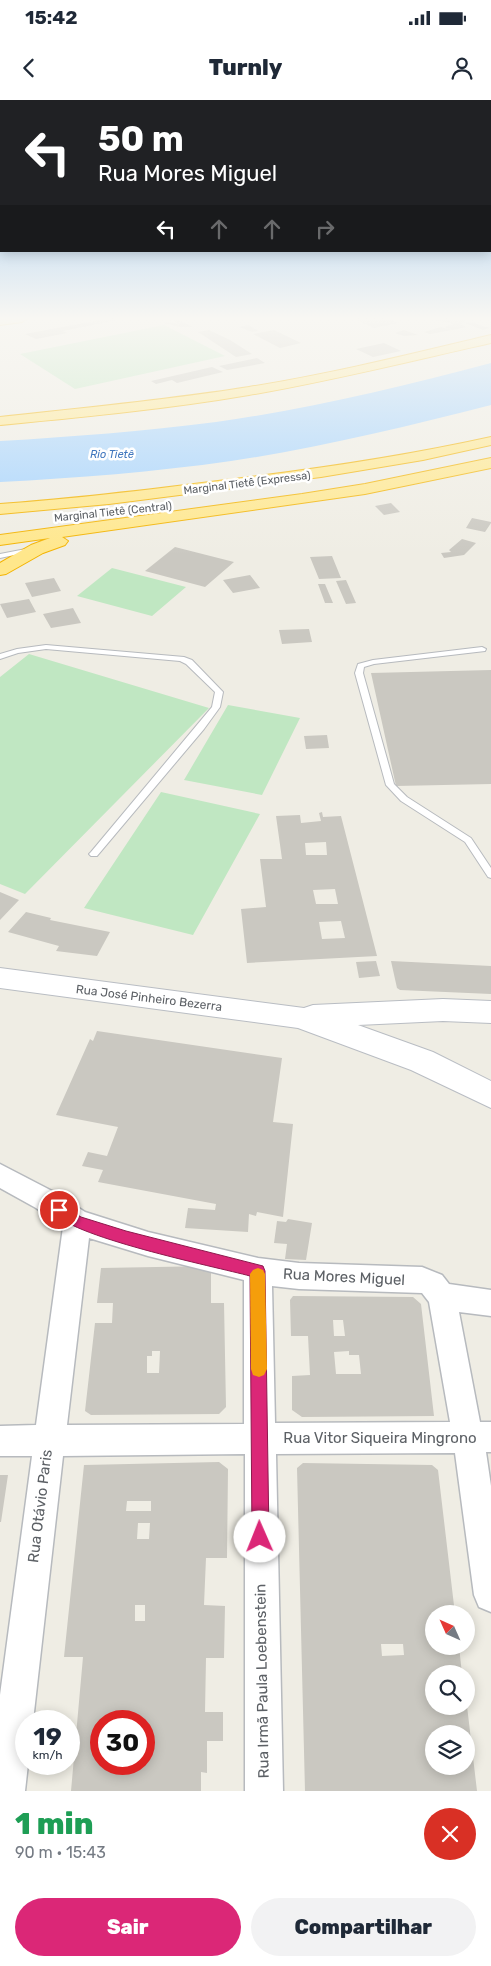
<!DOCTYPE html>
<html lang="pt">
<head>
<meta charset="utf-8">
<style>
  body { margin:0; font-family:Rubik,sans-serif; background:#f2f2f3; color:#1f2937; height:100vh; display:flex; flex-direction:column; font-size:19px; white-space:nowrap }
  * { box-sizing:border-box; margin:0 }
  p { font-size:16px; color:#747a83 }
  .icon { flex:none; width:28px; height:28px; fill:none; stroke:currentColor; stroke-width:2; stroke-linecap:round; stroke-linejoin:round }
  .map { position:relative; height:1691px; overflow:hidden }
  .details { display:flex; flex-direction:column; background:#fff; flex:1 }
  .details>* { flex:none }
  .top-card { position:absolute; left:0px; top:0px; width:491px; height:152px; box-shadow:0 2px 12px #0003; background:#202124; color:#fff; overflow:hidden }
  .needle { width:32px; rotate:315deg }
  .fabs { position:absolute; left:425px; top:1505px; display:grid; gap:10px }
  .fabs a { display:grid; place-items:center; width:50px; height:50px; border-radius:50%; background:#fff; box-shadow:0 2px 12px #0003; font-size:25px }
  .speed { position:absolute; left:15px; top:1610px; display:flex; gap:10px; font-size:25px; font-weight:700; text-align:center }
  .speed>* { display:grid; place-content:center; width:65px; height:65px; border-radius:50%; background:#fff; box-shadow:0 2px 12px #0003; line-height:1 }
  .speed small { font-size:12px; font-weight:400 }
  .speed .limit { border:8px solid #d22; background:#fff; color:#111 }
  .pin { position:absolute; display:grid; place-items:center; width:42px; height:42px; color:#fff; margin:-21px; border:2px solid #fff; border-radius:50%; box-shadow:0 1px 5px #0007 }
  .me { position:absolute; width:55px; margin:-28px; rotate:359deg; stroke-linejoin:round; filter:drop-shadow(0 0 4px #0008) }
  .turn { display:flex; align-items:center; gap:18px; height:105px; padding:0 15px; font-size:22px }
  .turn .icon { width:65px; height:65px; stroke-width:2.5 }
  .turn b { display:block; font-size:35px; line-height:42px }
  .lanes { display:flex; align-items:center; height:48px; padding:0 15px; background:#0003; justify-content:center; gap:25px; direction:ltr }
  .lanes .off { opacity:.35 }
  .round { display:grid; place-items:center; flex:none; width:52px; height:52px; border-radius:26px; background:#f2f2f3 }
  .overview { display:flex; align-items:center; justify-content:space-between; height:85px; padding:0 15px }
  h1 { font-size:30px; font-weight:800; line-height:38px; color:#1e9e55 }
  .button { display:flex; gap:10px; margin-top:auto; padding:10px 15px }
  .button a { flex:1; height:58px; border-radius:30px; background:#db2777; color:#fff; font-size:20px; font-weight:800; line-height:58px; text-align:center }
  .button a+a { background:#f2f2f3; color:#1f2937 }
  .status { display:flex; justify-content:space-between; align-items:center; height:35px; padding:0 25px; background:#fff; direction:ltr }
  .status svg { height:14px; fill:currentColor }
  header { display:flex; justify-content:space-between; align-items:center; height:65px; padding:0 15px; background:#fff; font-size:22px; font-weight:800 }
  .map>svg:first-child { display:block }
</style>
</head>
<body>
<div class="status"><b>15:42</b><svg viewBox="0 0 49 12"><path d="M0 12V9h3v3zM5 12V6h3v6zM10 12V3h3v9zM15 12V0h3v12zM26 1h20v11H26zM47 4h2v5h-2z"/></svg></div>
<header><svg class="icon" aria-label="back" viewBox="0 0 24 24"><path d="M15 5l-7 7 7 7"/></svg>Turnly<svg class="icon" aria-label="person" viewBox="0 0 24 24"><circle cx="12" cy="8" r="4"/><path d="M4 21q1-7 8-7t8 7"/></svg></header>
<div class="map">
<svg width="491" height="1691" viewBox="0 0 491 1691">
  <rect width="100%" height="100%" fill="#efede4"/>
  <path fill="#c0e7c2" d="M164,225L225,256L75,289L20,254Z
    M112,468L186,487L152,516L77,496Z
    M29,554L209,608L25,794L0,784V577Z
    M228,605L300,618L262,695L184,680Z
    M161,692L260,714L193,835L84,808Z"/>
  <path fill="#a4d3ff" d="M491,263V305C405,327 318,348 231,361C154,372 77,378 0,382V341C72,337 144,331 216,322C309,309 400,287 491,263Z"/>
  <path fill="#cac8c1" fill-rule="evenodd" d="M111,218L122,219L63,231L67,233L36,239L25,234Z
    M352,218H388L398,223L374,228Z
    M445,218L457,219L466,222L460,224L466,227L453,230L444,227L454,224L435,220Z
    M179,220L193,227H180L164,223L171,222L180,225L173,221Z
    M471,222L483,226L490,228L483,230L465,223Z
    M249,225L258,231L252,232L239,227Z
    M441,227L452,230L430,234L424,232Z
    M209,230L230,240L252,254L236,257L198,232Z
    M274,230L301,243L280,248L253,234Z
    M404,230L418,235L404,236L395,233Z
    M384,243L401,251L373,257L356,249Z
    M257,258L265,263L227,270L219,266Z
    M212,267L223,272L177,283L172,280L156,284L151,281Z
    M391,403L400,412L384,415L375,406Z
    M472,418L491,422V423L485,432L466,428Z
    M462,439L476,443L464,455L444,458L441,453L451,452L449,450Z
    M175,447L234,462L205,487L145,471Z
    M332,456L341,478L319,479L310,457Z
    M250,475L260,488L233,493L223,480Z
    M54,478L61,491L32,497L25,483Z
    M346,480L356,503L346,504L336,481Z
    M318,484H325L333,503H325Z
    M29,499L36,512L7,518L0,504Z
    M73,508L81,523L51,528L43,514Z
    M309,529L312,542L282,544L279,530Z
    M491,570V684L396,686L371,573Z
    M327,635L329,648L306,649L304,636Z
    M322,712L323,717L341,716L377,856L247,863L241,809L266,807L260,759H282L276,716L300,715L301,723L321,721L319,713ZM326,742L327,755H306L305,743ZM335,789L338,804H316L313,790ZM341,821L345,838L322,839L319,822Z
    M0,792L19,800L0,820Z
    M26,812L51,818L50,820L110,832L97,856L56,851L59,846L8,832Z
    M376,861L380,876L359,878L356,862Z
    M391,861L491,866V894L400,890L397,888Z
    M97,931L282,958L273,1022L293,1024L283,1117L257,1112L256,1116L249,1114L248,1132L185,1128L188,1108L215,1110L216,1104L98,1082L103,1070L82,1066L88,1052L107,1056L118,1027L56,1015L90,939L93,941Z
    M288,1119L312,1123L306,1160L285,1159L287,1144L274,1143L277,1121L286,1122Z
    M211,1166V1203H224L226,1307L219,1314L91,1315L85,1311L95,1223H112L113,1203H97L101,1168ZM152,1251H160L159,1273H147V1256H152Z
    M293,1196L413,1197L421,1204L434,1316L302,1317L292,1310V1276L310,1275L308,1236H291L290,1200ZM333,1220H343L345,1236H334ZM349,1251V1255H359L361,1274H336L334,1252Z
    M219,1362L228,1369L227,1458H206L204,1505L225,1506L224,1558H206L205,1612H223V1641H207V1673L201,1672V1691H71L83,1557H64L84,1365ZM127,1401H151V1411H126ZM138,1423H150L149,1439H137ZM135,1505H145V1521H135ZM101,1621H144V1664H101Z
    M303,1363L432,1365L438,1370L455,1514H434V1546H459L462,1574H434V1606H467L477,1691H305L297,1368ZM381,1544H403L404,1555L382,1556ZM434,1634H466V1666H434Z
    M0,1375H8L1,1422H0Z"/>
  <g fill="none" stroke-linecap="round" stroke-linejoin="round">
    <defs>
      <path id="lane" d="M31,448L33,449V451L0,458V454Z
        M46,545L184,557L192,560L223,592L220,607L204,629L97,756H91L89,754L91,752L212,607L215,592L186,564L180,561L46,549L18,553L0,559V554L17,549Z
        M482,547L486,549L485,551L374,564L364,567L363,573L394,684L407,697L471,738L491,768V778L488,777L465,742L401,701L386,685L355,573L358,564L373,560Z"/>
      <path id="street" d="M0,1064L54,1092L85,1112L148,1132L258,1158L299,1163L422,1167L442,1175L449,1184L491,1190V1216L459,1212L480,1322H491V1352H486L491,1386V1512L479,1507L474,1495L455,1353L276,1354L283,1691H245V1354L63,1356L33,1621H26V1664H28L25,1691H0V1595L32,1356H0V1326L36,1325L63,1127L36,1108L0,1088ZM89,1138L148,1156L244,1180V1324L67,1325ZM272,1186L299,1189L422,1193L429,1202L450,1322L275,1323Z"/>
      <path id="secondary" d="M0,868L304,908L313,905L443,899L491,901V923L443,921L358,925L433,952L491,981V1008L411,970L298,928L0,888Z"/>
      <path id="highway" d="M0,218H28L22,222L0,225Z
        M491,235V243C411,261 331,281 249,295C167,309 83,317 0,325V317C83,308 167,300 249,287C331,274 411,254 491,235Z
        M491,337V345L423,360L321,377L109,404L0,414V404C73,399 146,390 218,381C310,370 401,357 491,337Z
        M491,358V368L365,394L62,437L68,441L65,445L43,453L6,474L0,475V463L31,445L50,438L0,445V435L302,394L365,384Z"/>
    </defs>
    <use href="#lane" stroke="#b7babe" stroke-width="2"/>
    <use href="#street" stroke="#b7babe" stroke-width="3"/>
    <use href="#secondary" stroke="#b9bdc3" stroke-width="2"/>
    <use href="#highway" stroke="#f3b300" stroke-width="2"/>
    <use href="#lane" fill="#fff" fill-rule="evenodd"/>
    <use href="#street" fill="#fff" fill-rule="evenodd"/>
    <use href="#secondary" fill="#fff" fill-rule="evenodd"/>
    <use href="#highway" fill="#ffe78b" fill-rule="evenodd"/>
  </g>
  <linearGradient id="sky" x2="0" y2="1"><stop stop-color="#8dc0f1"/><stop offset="0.48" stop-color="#f8f7f3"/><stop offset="1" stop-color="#f8f7f3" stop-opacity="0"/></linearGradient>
  <rect width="491" height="455" fill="url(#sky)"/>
  <path fill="#db2777" stroke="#8e194d" d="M59,1103L81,1117L126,1131L263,1166L265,1171L269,1437L267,1443L260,1446L254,1443L252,1437L250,1176C217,1167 64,1136 52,1110L54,1105Z"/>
  <path fill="#f59e0b" d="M258,1168L263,1170L265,1174L267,1269L264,1275L259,1277L253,1275L251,1269L250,1174L253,1170Z"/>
  <g text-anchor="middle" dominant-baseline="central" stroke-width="5" stroke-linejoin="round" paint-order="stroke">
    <g font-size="11" font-style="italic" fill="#4077be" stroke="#fff">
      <text x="112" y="354">Rio Tietê</text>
    </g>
    <g font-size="11" fill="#5c6065" stroke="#fff">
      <text transform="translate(247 383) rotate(-7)">Marginal Tietê (Expressa)</text>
      <text transform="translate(113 412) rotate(-6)">Marginal Tietê (Central)</text>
    </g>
    <g font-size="12" fill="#5c6065" stroke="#fff">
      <text transform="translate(149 898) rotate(7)">Rua José Pinheiro Bezerra</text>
    </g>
    <g font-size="15" fill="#5c6065" stroke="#fff">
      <text transform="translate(344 1177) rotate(3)">Rua Mores Miguel</text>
      <text x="380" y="1338">Rua Vitor Siqueira Mingrono</text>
      <text transform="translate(40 1406) rotate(-83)">Rua Otávio Paris</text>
      <text transform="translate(262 1581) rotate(-91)">Rua Irmã Paula Loebenstein</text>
    </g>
  </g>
</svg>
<div class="fabs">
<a><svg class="needle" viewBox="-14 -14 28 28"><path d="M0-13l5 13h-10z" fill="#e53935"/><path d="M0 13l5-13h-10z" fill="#747a83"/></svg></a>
<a><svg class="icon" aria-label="search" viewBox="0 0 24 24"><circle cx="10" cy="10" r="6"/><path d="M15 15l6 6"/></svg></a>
<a><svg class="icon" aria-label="layers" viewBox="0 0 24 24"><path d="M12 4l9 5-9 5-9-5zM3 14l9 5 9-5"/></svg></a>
</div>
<div class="speed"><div>19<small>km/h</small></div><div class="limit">30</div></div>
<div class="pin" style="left:59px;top:1110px;background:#d93025"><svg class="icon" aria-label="arrive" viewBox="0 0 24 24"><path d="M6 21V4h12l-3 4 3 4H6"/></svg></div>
<svg class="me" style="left:260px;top:1437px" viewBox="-20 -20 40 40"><circle r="19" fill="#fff"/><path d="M0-13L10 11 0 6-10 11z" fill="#db2777"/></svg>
<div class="top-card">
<div class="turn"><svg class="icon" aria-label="left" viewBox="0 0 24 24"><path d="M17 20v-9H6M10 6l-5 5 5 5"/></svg><div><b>50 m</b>Rua Mores Miguel</div></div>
<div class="lanes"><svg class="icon" aria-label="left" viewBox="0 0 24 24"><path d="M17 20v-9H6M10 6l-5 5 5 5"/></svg><svg class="icon off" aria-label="ahead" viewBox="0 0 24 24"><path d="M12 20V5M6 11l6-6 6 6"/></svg><svg class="icon off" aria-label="ahead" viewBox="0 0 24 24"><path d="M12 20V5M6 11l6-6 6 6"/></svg><svg class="icon off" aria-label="right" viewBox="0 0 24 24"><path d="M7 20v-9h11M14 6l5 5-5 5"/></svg></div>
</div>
</div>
<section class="details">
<div class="overview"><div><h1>1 min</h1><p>90 m · 15:43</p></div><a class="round" style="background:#d93025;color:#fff"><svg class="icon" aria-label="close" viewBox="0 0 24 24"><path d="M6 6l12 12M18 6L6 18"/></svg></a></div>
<div class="button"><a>Sair</a><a>Compartilhar</a></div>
</section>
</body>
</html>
